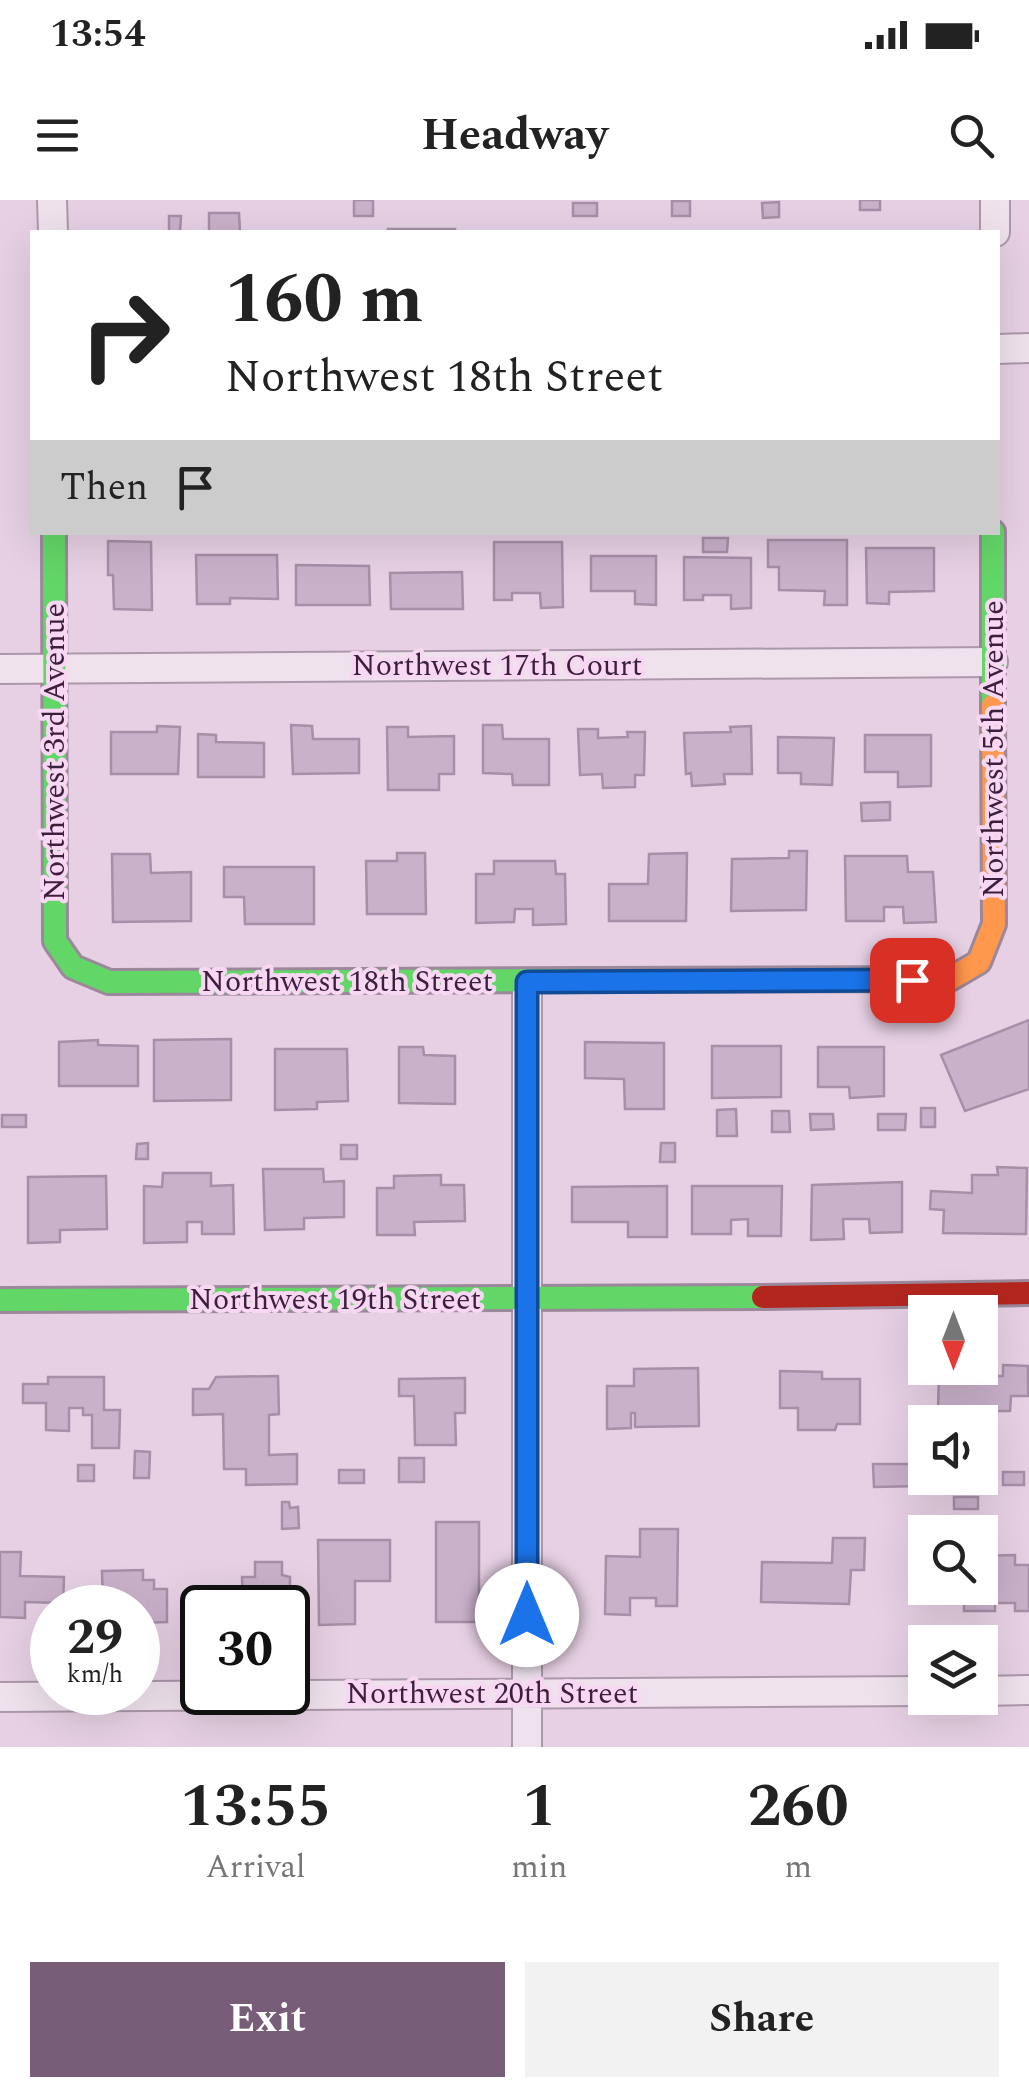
<!DOCTYPE html>
<html lang="en">
<head>
<meta charset="utf-8">
<style>
  body { margin:0; font-family:Spectral,serif; background:#f2f2f2; color:#222; height:100vh; display:flex; flex-direction:column; font-size:38px; white-space:nowrap }
  * { box-sizing:border-box; margin:0 }
  p { font-size:32px; color:#767676 }
  .icon { flex:none; width:55px; height:55px; fill:none; stroke:currentColor; stroke-width:2; stroke-linecap:round; stroke-linejoin:round }
  .map { position:relative; height:1547px; overflow:hidden }
  .sheet { display:flex; flex-direction:column; background:#fff; flex:1 }
  .sheet>* { flex:none }
  .banner { position:absolute; left:30px; top:30px; width:970px; height:305px; border-radius:0px; box-shadow:0 10px 40px #0002; background:#fff; color:#222; overflow:hidden }
  .needle { width:65px; rotate:180deg }
  .controls { position:absolute; left:908px; top:1095px; display:grid; gap:20px }
  .controls a { display:grid; place-items:center; width:90px; height:90px; border-radius:0px; background:#fff; box-shadow:0 10px 40px #0002; font-size:50px }
  .speed { position:absolute; left:30px; top:1385px; display:flex; gap:20px; font-size:50px; font-weight:700; text-align:center }
  .speed>* { display:grid; place-content:center; width:130px; height:130px; border-radius:50%; background:#fff; box-shadow:0 10px 40px #0002; line-height:1 }
  .speed small { font-size:25px; font-weight:400 }
  .speed .limit { border:5px solid #111; border-radius:15px; background:#fff; color:#111 }
  .pin { position:absolute; display:grid; place-items:center; width:85px; height:85px; color:#fff; margin:-42px; border-radius:20px; box-shadow:0 5px 15px #0006 }
  .me { position:absolute; width:110px; margin:-55px; rotate:0deg; stroke-linejoin:round; filter:drop-shadow(0 0 8px #0008) }
  .turn { display:flex; align-items:center; gap:35px; height:210px; padding:0 30px; font-size:45px }
  .turn .icon { width:130px; height:130px; stroke-width:2.5 }
  .turn b { display:block; font-size:70px; line-height:85px }
  .then { display:flex; align-items:center; height:95px; padding:0 30px; background:#0003; gap:20px; font-size:38px }
  .eta { display:flex; justify-content:space-evenly; align-items:center; height:170px; text-align:center }
  .eta b { font-size:60px; font-weight:700; line-height:70px }
  .primary-button { display:flex; gap:20px; margin-top:auto; padding:20px 30px }
  .primary-button a { flex:1; height:115px; border-radius:0px; background:#775d77; color:#fff; font-size:40px; font-weight:700; line-height:115px; text-align:center }
  .primary-button a+a { background:#f2f2f2; color:#222 }
  .status { display:flex; justify-content:space-between; align-items:center; height:70px; padding:0 50px; background:#fff; direction:ltr }
  .status svg { height:28px; fill:currentColor }
  header { display:flex; justify-content:space-between; align-items:center; height:130px; padding:0 30px; background:#fff; font-size:45px; font-weight:700 }
  .map>svg:first-child { display:block }
</style>
</head>
<body>
<div class="status"><b>13:54</b><svg viewBox="0 0 49 12"><path d="M0 12V9h3v3zM5 12V6h3v6zM10 12V3h3v9zM15 12V0h3v12zM26 1h20v11H26zM47 4h2v5h-2z"/></svg></div>
<header><svg class="icon" aria-label="menu" viewBox="0 0 24 24"><path d="M4 6h16M4 12h16M4 18h16"/></svg>Headway<svg class="icon" aria-label="search" viewBox="0 0 24 24"><circle cx="10" cy="10" r="6"/><path d="M15 15l6 6"/></svg></header>
<div class="map">
<svg width="1029" height="1547" viewBox="0 0 1029 1547">
  <rect width="100%" height="100%" fill="#e7d0e4"/>
  <path fill="#c9b1ca" stroke="#a68fa7" stroke-width="2.5" d="M354,0H373V16H354Z
    M860,0H880V10H860Z
    M672,1H690V16H672Z
    M779,2V17L763,18L762,3Z
    M573,3H597V16H573Z
    M209,13H239L240,32H209Z
    M169,16H181L180,32H169Z
    M388,29H455V32H388Z
    M703,338H728L727,352H703Z
    M768,340H847V405H824L825,391L779,390V367H768Z
    M108,341L151,342L152,410L114,409L113,375H108Z
    M494,342H562L563,407L541,408L540,393H512V400H494Z
    M866,348H934V391L889,392V404L867,403Z
    M196,355H277L278,399L230,398V404H197Z
    M591,356H656V405L635,404V391H591Z
    M684,357L751,358V408L731,409V395H703V400H684Z
    M296,365L369,366L370,405H296Z
    M462,372L463,409H391L390,373Z
    M291,525L312,526L313,539H359V573L293,574Z
    M483,525H502L503,539H549V585H513L512,574L483,573Z
    M157,526L180,527L178,574H111V532H157Z
    M751,526L752,574H724L725,584L692,586L691,573L686,574L684,533L731,532L730,527Z
    M387,527H408V537L454,536V574H439V590H388Z
    M578,529H598V538L628,537L627,532H645L644,575H635V587L603,588L602,574L580,575Z
    M198,534L216,535V542L264,543V577H198Z
    M865,535H931V586L898,587V572H865Z
    M778,537L834,538L832,585L801,584V573H778Z
    M890,602V620L862,621L861,603Z
    M789,651H807L806,710L731,711L732,659L789,658Z
    M397,653H425L426,714H367L366,661H397Z
    M687,653L686,721H609V684H648L649,654Z
    M112,654H150L151,673L191,672V721L113,722Z
    M845,656H907L908,672H933L936,722L904,723L903,707H884V721H846Z
    M494,661H555L556,674H565L566,724L533,725V709H515L514,722L476,723V674H494Z
    M224,667H314V724H245L244,697H224Z
    M1029,820V889L965,911L941,855Z
    M231,839V900L154,901V840Z
    M98,840V845L138,846V886H59V842Z
    M585,842L664,843V909H625L624,879L585,878Z
    M712,846H781V897L712,898Z
    M399,847H423L424,855L455,856V904L399,903Z
    M818,847H884V896L850,898L849,887H818Z
    M275,849H347L348,901L317,902V909L275,910Z
    M921,908H935V927H921Z
    M736,909L737,936H717V910Z
    M772,911H789L790,932H772Z
    M810,914H833L834,929L811,930Z
    M878,914H906L905,930H878Z
    M2,915H26V927H2Z
    M148,943V959H136L137,944Z
    M661,943H675V962H660Z
    M341,945H357V959H341Z
    M997,967L1027,968L1026,1034L943,1033L944,1010L930,1009L931,991L972,993V975H998Z
    M263,969H323L324,982L344,981V1017L304,1018V1029L265,1030Z
    M163,973H211V986L233,985L234,1034H202V1022H187V1042L144,1043V986L162,987Z
    M441,975V985H464L465,1021L414,1022L415,1035H377V988H394V976Z
    M106,976L107,1029L60,1030V1042L28,1043V977Z
    M902,982V1032L870,1033L869,1019H843L844,1039L811,1040L812,985Z
    M667,986V1037H628V1022H572V987Z
    M692,986H782L781,1036H748V1019L731,1020V1034H692Z
    M1003,1165L1028,1166V1196H1011L1010,1211H938L939,1169H976V1176H1003Z
    M698,1168L699,1226L635,1227V1213H631V1228L607,1229V1186H634V1169Z
    M780,1171L822,1172V1179H860V1224H837L835,1230H798V1208H780Z
    M278,1176L279,1214L269,1215V1255L297,1254V1284L246,1285V1269H224L223,1214L193,1215V1189H209L216,1177Z
    M48,1177H104V1210H120L119,1248H92V1215H83V1208H69V1231L46,1230V1203H23V1184H48Z
    M465,1178V1213H455L456,1245H415L414,1196H399V1179Z
    M135,1251L150,1252L149,1278H134Z
    M399,1258H424V1282H399Z
    M873,1264H921V1286L874,1287Z
    M78,1265H94V1281H78Z
    M339,1270H364V1283H339Z
    M1003,1272H1024V1285H1003Z
    M954,1297H978V1309H954Z
    M282,1302H289L290,1308L298,1307L299,1328L282,1329Z
    M436,1322H479V1422H436Z
    M640,1329H678L677,1406H656V1398H630V1415L605,1414L606,1356L640,1357Z
    M833,1338H865L864,1370H851L849,1404L761,1402L762,1362L832,1363Z
    M318,1340H390V1381H355V1424L319,1425Z
    M0,1352H21L20,1376L64,1377L63,1403L25,1402V1418L0,1417Z
    M1015,1355V1365H1029V1411H1015V1403H995V1411H964V1388H980V1356Z
    M255,1362H282V1375L290,1377V1417H288V1408H243L242,1377H255Z
    M143,1370V1380H154V1389H167V1422L138,1423V1408H103L102,1371Z"/>
  <g fill="none" stroke-linecap="round" stroke-linejoin="round">
    <defs>
      <path id="street" d="M52,0L53,32
        M995,32V0
        M998,149L1029,148
        M0,469L993,462
        M527,783V1547
        M980,1491L1029,1490
        M0,1497L925,1491"/>
      <path id="fast" d="M54,332L55,741L73,767L109,782L591,780
        M993,332V506
        M0,1100L763,1097"/>
      <path id="slow" d="M591,780L950,779L979,762L994,724L993,506"/>
      <path id="jam" d="M763,1097L1029,1093"/>
    </defs>
    <use href="#street" stroke="#ac98ab" stroke-width="32"/>
    <use href="#fast" stroke="#9c889b" stroke-width="28"/>
    <use href="#slow" stroke="#9c889b" stroke-width="28"/>
    <use href="#jam" stroke="#9c889b" stroke-width="28"/>
    <use href="#street" stroke="#efe2ed" stroke-width="28"/>
    <use href="#fast" stroke="#63d668" stroke-width="22"/>
    <use href="#slow" stroke="#ff974d" stroke-width="22"/>
    <use href="#jam" stroke="#b3261e" stroke-width="22"/>
  </g>
  <g fill="none" stroke-linecap="round" stroke-linejoin="round">
    <defs>
      <path id="route" d="M527,1415V782L912,780"/>
    </defs>
    <use href="#route" stroke="#114b97" stroke-width="25"/>
    <use href="#route" stroke="#1a73e8" stroke-width="18"/>
  </g>
  <g text-anchor="middle" dominant-baseline="central" stroke-width="8" stroke-linejoin="round" paint-order="stroke">
    <g font-size="30" fill="#3b1f3d" stroke="#f7d7f2">
      <text x="497" y="466">Northwest 17th Court</text>
      <text transform="translate(994 549) rotate(-90)">Northwest 5th Avenue</text>
      <text transform="translate(55 552) rotate(-90)">Northwest 3rd Avenue</text>
      <text x="347" y="782">Northwest 18th Street</text>
      <text x="335" y="1100">Northwest 19th Street</text>
      <text x="492" y="1494">Northwest 20th Street</text>
    </g>
  </g>
</svg>
<div class="controls">
<a><svg class="needle" viewBox="-14 -14 28 28"><path d="M0-13l5 13h-10z" fill="#e53935"/><path d="M0 13l5-13h-10z" fill="#767676"/></svg></a>
<a><svg class="icon" aria-label="sound" viewBox="0 0 24 24"><path d="M4 9h4l5-4v14l-5-4H4zM17 9q2 3 0 6"/></svg></a>
<a><svg class="icon" aria-label="search" viewBox="0 0 24 24"><circle cx="10" cy="10" r="6"/><path d="M15 15l6 6"/></svg></a>
<a><svg class="icon" aria-label="layers" viewBox="0 0 24 24"><path d="M12 4l9 5-9 5-9-5zM3 14l9 5 9-5"/></svg></a>
</div>
<div class="speed"><div>29<small>km/h</small></div><div class="limit">30</div></div>
<div class="pin" style="left:912px;top:780px;background:#d93025"><svg class="icon" aria-label="arrive" viewBox="0 0 24 24"><path d="M6 21V4h12l-3 4 3 4H6"/></svg></div>
<svg class="me" style="left:527px;top:1415px" viewBox="-20 -20 40 40"><circle r="19" fill="#fff"/><path d="M0-13L10 11 0 6-10 11z" fill="#1a73e8"/></svg>
<div class="banner">
<div class="turn"><svg class="icon" aria-label="right" viewBox="0 0 24 24"><path d="M7 20v-9h11M14 6l5 5-5 5"/></svg><div><b>160 m</b>Northwest 18th Street</div></div>
<div class="then">Then<svg class="icon" aria-label="arrive" viewBox="0 0 24 24"><path d="M6 21V4h12l-3 4 3 4H6"/></svg></div>
</div>
</div>
<section class="sheet">
<div class="eta">
<div><b>13:55</b><p>Arrival</p></div>
<div><b>1</b><p>min</p></div>
<div><b>260</b><p>m</p></div>
</div>
<div class="primary-button"><a>Exit</a><a>Share</a></div>
</section>
</body>
</html>
